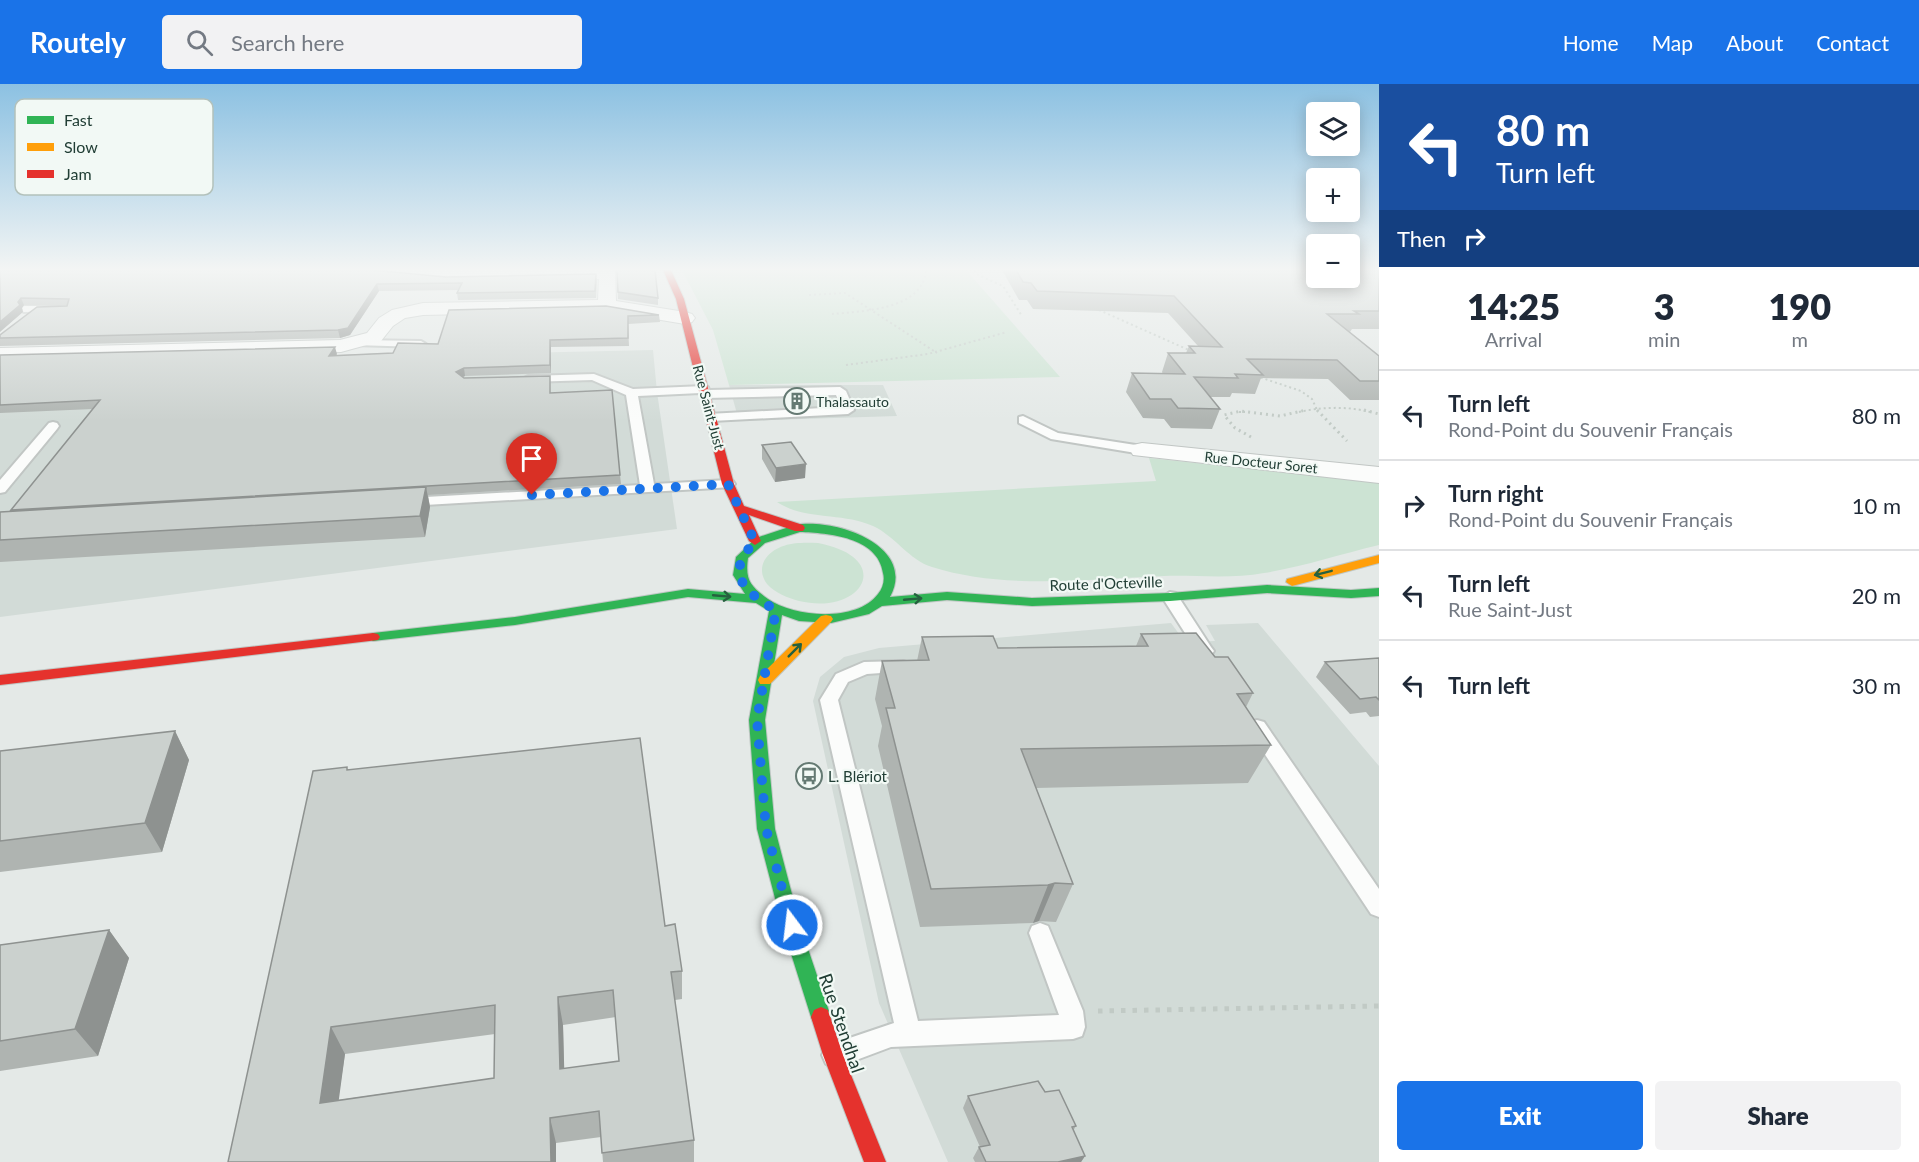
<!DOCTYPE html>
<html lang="en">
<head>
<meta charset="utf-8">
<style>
  body { margin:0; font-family:Lato,sans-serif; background:#f2f2f3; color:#1f2937; height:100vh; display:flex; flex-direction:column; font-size:22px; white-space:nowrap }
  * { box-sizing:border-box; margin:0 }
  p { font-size:20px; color:#747a83 }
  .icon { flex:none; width:33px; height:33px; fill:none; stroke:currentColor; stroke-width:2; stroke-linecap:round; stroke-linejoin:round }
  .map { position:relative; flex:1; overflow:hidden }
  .drawer { display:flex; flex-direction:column; background:#fff; width:540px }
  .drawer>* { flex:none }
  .top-card { background:#1a4fa0; color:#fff; overflow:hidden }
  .tools { position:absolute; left:1306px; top:18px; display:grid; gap:12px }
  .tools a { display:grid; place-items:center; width:54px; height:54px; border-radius:6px; background:#fff; box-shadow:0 3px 15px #0003; font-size:30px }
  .pin { position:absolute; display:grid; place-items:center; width:51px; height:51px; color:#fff; margin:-62px -26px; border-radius:50% 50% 50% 0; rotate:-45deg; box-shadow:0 0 6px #0007 }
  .pin .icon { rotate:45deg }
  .me { position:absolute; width:66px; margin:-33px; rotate:345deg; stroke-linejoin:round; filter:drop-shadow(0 0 4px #0008) }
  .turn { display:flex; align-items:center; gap:21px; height:126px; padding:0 18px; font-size:27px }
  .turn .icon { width:78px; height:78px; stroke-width:2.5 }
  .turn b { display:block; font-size:42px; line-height:51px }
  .then { display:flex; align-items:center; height:57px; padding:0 18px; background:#0003; gap:12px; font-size:22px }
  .eta { display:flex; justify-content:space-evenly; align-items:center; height:102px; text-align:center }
  .eta b { font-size:36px; font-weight:800; line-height:42px }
  .cta { display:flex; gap:12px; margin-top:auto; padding:12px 18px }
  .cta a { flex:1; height:69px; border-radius:6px; background:#1a73e8; color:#fff; font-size:24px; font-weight:800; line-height:69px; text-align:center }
  .cta a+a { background:#f2f2f3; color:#1f2937 }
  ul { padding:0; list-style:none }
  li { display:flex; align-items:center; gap:18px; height:90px; padding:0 18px; border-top:2px solid #e0e1e3 }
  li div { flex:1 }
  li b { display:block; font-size:22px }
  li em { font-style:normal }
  header { display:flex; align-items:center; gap:36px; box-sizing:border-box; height:84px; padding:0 30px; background:#1a73e8; color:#fff }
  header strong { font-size:28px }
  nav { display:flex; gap:33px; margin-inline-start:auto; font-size:21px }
  .search { width:420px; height:54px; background:#f2f2f3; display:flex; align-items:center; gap:15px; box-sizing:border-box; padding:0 21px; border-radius:6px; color:#747a83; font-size:22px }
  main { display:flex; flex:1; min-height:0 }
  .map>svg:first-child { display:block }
</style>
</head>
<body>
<header>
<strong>Routely</strong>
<div class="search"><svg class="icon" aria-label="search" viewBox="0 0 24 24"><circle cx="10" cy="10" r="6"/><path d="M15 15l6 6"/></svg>Search here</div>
<nav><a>Home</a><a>Map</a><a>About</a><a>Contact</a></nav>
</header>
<main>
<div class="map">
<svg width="1379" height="1078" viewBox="0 0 1379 1078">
  <rect width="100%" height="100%" fill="#e4e9e7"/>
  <path fill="#d2dbd7" d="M653,266L657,308L677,445L0,533V281Z
    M729,301H883L897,332L739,337Z
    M1171,539L1185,558L1215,557L1206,541L1258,539L1379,682V1078H948L879,919L813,617L820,593L844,573L879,564Z"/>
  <path fill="#cce3d3" d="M966,186L1060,293L729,301L713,246L682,186Z
    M1149,374L1379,399V461C1341,470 1302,483 1264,489C1232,495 1196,491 1164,492C1088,495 1005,506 932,483C909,476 895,452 873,442C842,428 806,437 777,418L1156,397Z
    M818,459C896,474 863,532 799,517C788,514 775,509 767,500C761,492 760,482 766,474C778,458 800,458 818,459Z"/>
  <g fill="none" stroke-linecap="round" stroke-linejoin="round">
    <defs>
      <path id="lane" d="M56,222L60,223V227L24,228L19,225L24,222Z
        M358,256L421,257L426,260L421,263L354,261V257Z
        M594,290L633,305L704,302L708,303L709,306L840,303L846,307L854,326L848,330L712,337L708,336V330L841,323L836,311L705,314L701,312L700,309L638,312L654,400L728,396L733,397L735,400L733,403L408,422L401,418L408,414L640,401L626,311L592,296L528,298L522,295L528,292Z
        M1023,332L1058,349L1142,362L1148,366L1142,370L1051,355L1019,339V333Z
        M53,338L57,339L59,342L57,345L5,408L0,409V396L49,339Z
        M1170,508L1176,509L1211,563L1214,567L1211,571H1199L1162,513Z
        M903,577L909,579L912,583L909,587L867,590L848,598L838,616L918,937L1059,931L1029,849L1032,842L1040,839L1048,842L1083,927L1085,943L1082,952L1073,955L891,963L835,984L826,980L822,971L826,962L894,939L820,616L836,590L864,578Z
        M1257,636L1264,638L1379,805V833L1371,830L1250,648L1248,643L1250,638Z"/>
      <path id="street" d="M366,186H615L616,217L685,228L692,230L695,234L692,238L685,240L607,227L423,231L405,234L393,242L381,257L341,268L0,276V264L340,256L367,249L379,234L392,226L423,219L598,216L599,195L447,198L374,191Z
        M1142,359L1379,383V399L1133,371L1130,366L1133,361Z"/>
      <path id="fast" d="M795,441C833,433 918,461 890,513L947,508L1032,514L1170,509L1267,501L1351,506L1379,504V512L1351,514L1267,509L1170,517L1032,522L947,516L882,522L869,530L831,539L799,537L782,531L765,636L775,745L800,841L831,933L828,940L821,943L814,940L811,933L782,841L757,745L749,636L769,527L756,519L688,513L515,541L373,557L366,553L373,549L515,533L688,505L745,510L733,491L736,473L756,454ZM800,448C828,449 878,453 883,489C885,496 883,504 878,510C856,539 794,533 768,515C750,502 745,496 748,474L765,459Z"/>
      <path id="slow" d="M1379,471V479L1292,502L1286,498L1287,495Z
        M826,531L831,532L833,535L831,538L770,600H760L758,596L760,592L821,532Z"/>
      <path id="jam" d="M663,186H671L684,215L734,400L744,422L803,441L805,444L803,447H795L749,431L761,457L755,461L749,457L722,400L676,215Z
        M373,549L378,550L380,553L378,556L0,601V591Z
        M821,923L828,926L843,971L886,1078H864L823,971L811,933L814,926Z"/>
    </defs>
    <use href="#lane" stroke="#c1c6c4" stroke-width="4"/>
    <use href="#street" stroke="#c1c6c4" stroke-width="2"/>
    <use href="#fast" stroke="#bfc7c4" stroke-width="2"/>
    <use href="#slow" stroke="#bfc7c4" stroke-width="2"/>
    <use href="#jam" stroke="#bfc7c4" stroke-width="2"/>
    <path stroke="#c1cac5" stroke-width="2" stroke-dasharray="2 3" stroke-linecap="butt" d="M974,186L978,191L1003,202L1022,232
      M809,211L845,209L937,269
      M1099,226L1191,267
      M832,230C863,227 923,226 926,186
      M846,281L928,270L1007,248
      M1256,292L1301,307L1312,315L1318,328
      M1239,328H1245
      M1299,328C1321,323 1348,322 1370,328"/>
    <path stroke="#c1cac5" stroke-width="3" stroke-dasharray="2 4" stroke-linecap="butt" d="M1317,326L1347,357
      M1364,326L1379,330
      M1251,353L1235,344L1224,331L1241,327L1280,332L1306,326"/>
    <path stroke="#c1cac5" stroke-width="5" stroke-dasharray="4.5 7" stroke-linecap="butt" d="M1098,927L1379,922"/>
    <use href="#lane" fill="#fbfcfb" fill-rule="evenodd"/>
    <use href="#street" fill="#fbfcfb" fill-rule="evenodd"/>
    <use href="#fast" fill="#30b455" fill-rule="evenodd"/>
    <use href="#slow" fill="#ff9f0a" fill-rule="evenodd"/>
    <use href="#jam" fill="#e5322d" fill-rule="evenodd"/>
  </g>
  <path fill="#afb4b1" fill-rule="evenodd" d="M0,186L446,193L596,190L597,197L596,214L458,216L457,209L459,206L379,207L350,251L340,254L0,262V251L67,222L24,221L22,224L23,228Z
    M617,186L658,214V221L618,215Z
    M1002,186H1379V245H1352L1350,248L1379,272V316H1350L1328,295L1261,294L1255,310L1232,309L1230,313H1210L1220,325L1212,345L1171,344L1164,335L1143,334L1126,308L1132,289L1163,290L1162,288L1168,269H1186L1189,262H1198L1168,229L1033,225L1027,216H1019Z
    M449,226L659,231L660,238L628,240L629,262L551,263V289L465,292L462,293L464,294L550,292V309L620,391L621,400L428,411L430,423L425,453L0,478V428L12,427L93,325L0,329V271L337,270L336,271L393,269L438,260Z
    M762,361L805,394L775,398L762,375Z
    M1141,550L1215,573L1253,609L1246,623L1271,661L1248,699L1036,704L1073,800L1056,838L1039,837L1033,839L920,843L878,662L882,642L875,615L882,577H917L922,553L998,564L1136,562Z
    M1379,574V632L1370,633L1366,628L1350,630L1316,593L1325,578Z
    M175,647L189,676L162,768L0,788V667Z
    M348,685L665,842L682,887V915L675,916L694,1056V1078H603L601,1053L556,1059L228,1078ZM616,933L619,977L564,985L563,941ZM495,950L494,994L338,1016L345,970Z
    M109,846L129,874L98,972L0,987V861Z
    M1045,1008L1076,1042L1073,1047L1085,1072L1081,1078H975L973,1074L979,1063H980L963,1024L968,1012Z"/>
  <path fill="#8e9290" d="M377,200L379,207L350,251L340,254L338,246Z
    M21,214L24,221L22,224L23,228L0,248V238Z
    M550,256L551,263V289L550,281Z
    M335,263L337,270L331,279L329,272Z
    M464,284L465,292L457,296L456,288Z
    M806,380L805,394L775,398L776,384Z
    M426,403L430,423L425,453L420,432Z
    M175,647L189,676L162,768L145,739Z
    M1055,799L1039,837L1033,839L1048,801Z
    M109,846L129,874L98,972L75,945Z
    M558,913L563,941L565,1012L560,985Z
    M331,943L345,970L335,1044L320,1019Z
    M550,1034L556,1059V1078H551Z
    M1085,1072L1081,1078H1058Z"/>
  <path fill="#cbd1ce" stroke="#8e9290" stroke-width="1.5" fill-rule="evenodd" d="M0,186H372L446,193L596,190L595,207L457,209L462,199L377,200L348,244L338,246L0,254V251L37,223L67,222L69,215L21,214L18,218L20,221L0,238Z
    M617,186H655L658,214L618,208Z
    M1016,186H1317V194H1350V186H1379V227H1354L1359,230H1327L1379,272V297H1360L1337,276L1247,275L1263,291L1235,290L1238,294L1194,293L1220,325L1178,324L1171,315H1150L1132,289L1185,290L1168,269H1195L1189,262L1222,263L1174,212L1037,207L1031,199L1023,198Z
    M606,222L659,231L628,232V254L550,256V281L464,284L456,288L464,294L550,292V309L612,306L620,391L11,426L100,316L0,321V271L335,263L329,272L393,269L398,259L438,260L449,226Z
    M791,358L806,380L776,384L762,361Z
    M426,403L420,432L0,456V428Z
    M1196,549L1215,573H1228L1253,609L1237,610L1271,661L1021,665L1073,800L1055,799L1048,801L931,805L886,624H895L882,577L929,576L922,553L993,552L998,564L1148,562L1141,550Z
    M1379,574V616L1376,613L1360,615L1325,578Z
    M175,647L145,739L0,757V667Z
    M640,654L665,842L675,840L682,887L671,888L694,1056L602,1069L599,1027L550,1034L551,1078H228L313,687L347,683V686ZM613,906L619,977L560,985L558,913ZM495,921L494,994L320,1019L331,943Z
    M109,846L75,945L0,957V861Z
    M1038,997L1045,1008L1059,1006L1076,1042L1072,1043L1085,1072L1058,1078H986L979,1063L990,1061L968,1012Z"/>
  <defs><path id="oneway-shaft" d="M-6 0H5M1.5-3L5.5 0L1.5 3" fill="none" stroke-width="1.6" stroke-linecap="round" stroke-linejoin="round" transform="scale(1.5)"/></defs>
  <g stroke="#26613f">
    <use href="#oneway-shaft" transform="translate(1323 489) rotate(166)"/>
    <use href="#oneway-shaft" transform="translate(722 512) rotate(5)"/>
    <use href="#oneway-shaft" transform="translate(913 515) rotate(-5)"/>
    <use href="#oneway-shaft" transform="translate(795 566) rotate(-45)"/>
  </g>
  <linearGradient id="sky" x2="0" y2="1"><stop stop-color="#8cc1e2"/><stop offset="0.55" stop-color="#f3f5f4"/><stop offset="1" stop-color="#f3f5f4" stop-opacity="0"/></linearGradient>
  <rect width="1379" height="337" fill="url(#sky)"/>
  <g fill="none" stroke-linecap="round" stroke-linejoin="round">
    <path stroke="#1a73e8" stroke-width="10" stroke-dasharray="0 18" d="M532,411L728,400L755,458C723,489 745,509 776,526L757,636L766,745L792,841"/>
  </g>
  <defs>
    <symbol id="building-ring" viewBox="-11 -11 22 22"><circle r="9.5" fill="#f2f9f5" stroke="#657a73" stroke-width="1.5"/><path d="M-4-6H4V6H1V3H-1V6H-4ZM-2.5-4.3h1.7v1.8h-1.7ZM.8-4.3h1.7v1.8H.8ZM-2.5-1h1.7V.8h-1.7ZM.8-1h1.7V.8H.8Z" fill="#657a73"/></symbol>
    <symbol id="bus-ring" viewBox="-11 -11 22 22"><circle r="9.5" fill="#f2f9f5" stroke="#657a73" stroke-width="1.5"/><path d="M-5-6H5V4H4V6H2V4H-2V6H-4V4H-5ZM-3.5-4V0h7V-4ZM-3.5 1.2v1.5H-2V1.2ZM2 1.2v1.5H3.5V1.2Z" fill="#657a73"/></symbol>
  </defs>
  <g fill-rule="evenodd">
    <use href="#building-ring" x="782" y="302" width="30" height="30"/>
    <use href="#bus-ring" x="794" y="677" width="30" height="30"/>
  </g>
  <g text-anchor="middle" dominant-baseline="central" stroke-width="4.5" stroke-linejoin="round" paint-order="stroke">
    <g font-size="14" fill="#213e35" stroke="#f2f9f5" text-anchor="start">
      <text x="816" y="317">Thalassauto</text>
    </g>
    <g font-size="14" fill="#213e35" stroke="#f2f9f5">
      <text transform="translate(709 323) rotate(75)">Rue Saint-Just</text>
      <text transform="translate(1261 378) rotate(6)">Rue Docteur Soret</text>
    </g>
    <g font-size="15" fill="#213e35" stroke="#f2f9f5">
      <text transform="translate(1106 499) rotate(-2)">Route d'Octeville</text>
    </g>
    <g font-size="15" fill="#213e35" stroke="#f2f9f5" text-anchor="start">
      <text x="828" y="692">L. Blériot</text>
    </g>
    <g font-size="18" fill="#213e35" stroke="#f2f9f5">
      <text transform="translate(842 939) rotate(71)">Rue Stendhal</text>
    </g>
  </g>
  <rect x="15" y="15" width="198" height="96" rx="9" fill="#f2f9f5" stroke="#b3c1bb" stroke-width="1.5"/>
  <rect x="27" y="32" width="27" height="8" fill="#30b455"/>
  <rect x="27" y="59" width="27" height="8" fill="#ff9f0a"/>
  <rect x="27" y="86" width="27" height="8" fill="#e5322d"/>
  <g font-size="16" fill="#213e35">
    <text x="64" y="42">Fast</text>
    <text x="64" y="69">Slow</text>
    <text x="64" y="96">Jam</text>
  </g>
</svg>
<div class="tools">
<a><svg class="icon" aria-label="layers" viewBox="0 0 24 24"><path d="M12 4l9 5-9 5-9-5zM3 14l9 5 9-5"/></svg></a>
<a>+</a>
<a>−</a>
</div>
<div class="pin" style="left:532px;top:411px;background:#d93025"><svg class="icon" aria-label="arrive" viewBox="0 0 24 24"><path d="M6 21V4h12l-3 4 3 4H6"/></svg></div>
<svg class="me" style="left:792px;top:841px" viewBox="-20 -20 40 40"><circle r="17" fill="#1a73e8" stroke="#fff" stroke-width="3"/><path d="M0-11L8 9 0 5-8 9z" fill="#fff"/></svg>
</div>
<section class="drawer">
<div class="top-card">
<div class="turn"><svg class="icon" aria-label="left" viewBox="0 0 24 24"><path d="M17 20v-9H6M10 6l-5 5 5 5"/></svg><div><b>80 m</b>Turn left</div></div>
<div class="then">Then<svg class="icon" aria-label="right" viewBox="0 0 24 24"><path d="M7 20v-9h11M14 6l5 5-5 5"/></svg></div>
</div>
<div class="eta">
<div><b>14:25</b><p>Arrival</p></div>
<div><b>3</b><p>min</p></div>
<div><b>190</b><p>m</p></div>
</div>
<ul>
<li><svg class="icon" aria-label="left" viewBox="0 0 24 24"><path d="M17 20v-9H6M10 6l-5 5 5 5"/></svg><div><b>Turn left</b><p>Rond-Point du Souvenir Français</p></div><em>80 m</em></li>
<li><svg class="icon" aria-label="right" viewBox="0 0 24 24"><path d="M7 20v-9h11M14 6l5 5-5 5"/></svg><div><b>Turn right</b><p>Rond-Point du Souvenir Français</p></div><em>10 m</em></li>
<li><svg class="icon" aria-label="left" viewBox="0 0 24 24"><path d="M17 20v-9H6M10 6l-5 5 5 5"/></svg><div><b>Turn left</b><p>Rue Saint-Just</p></div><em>20 m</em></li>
<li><svg class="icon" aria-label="left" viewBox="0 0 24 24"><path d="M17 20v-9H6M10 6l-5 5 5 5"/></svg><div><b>Turn left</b></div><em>30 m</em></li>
</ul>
<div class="cta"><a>Exit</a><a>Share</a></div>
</section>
</main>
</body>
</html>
